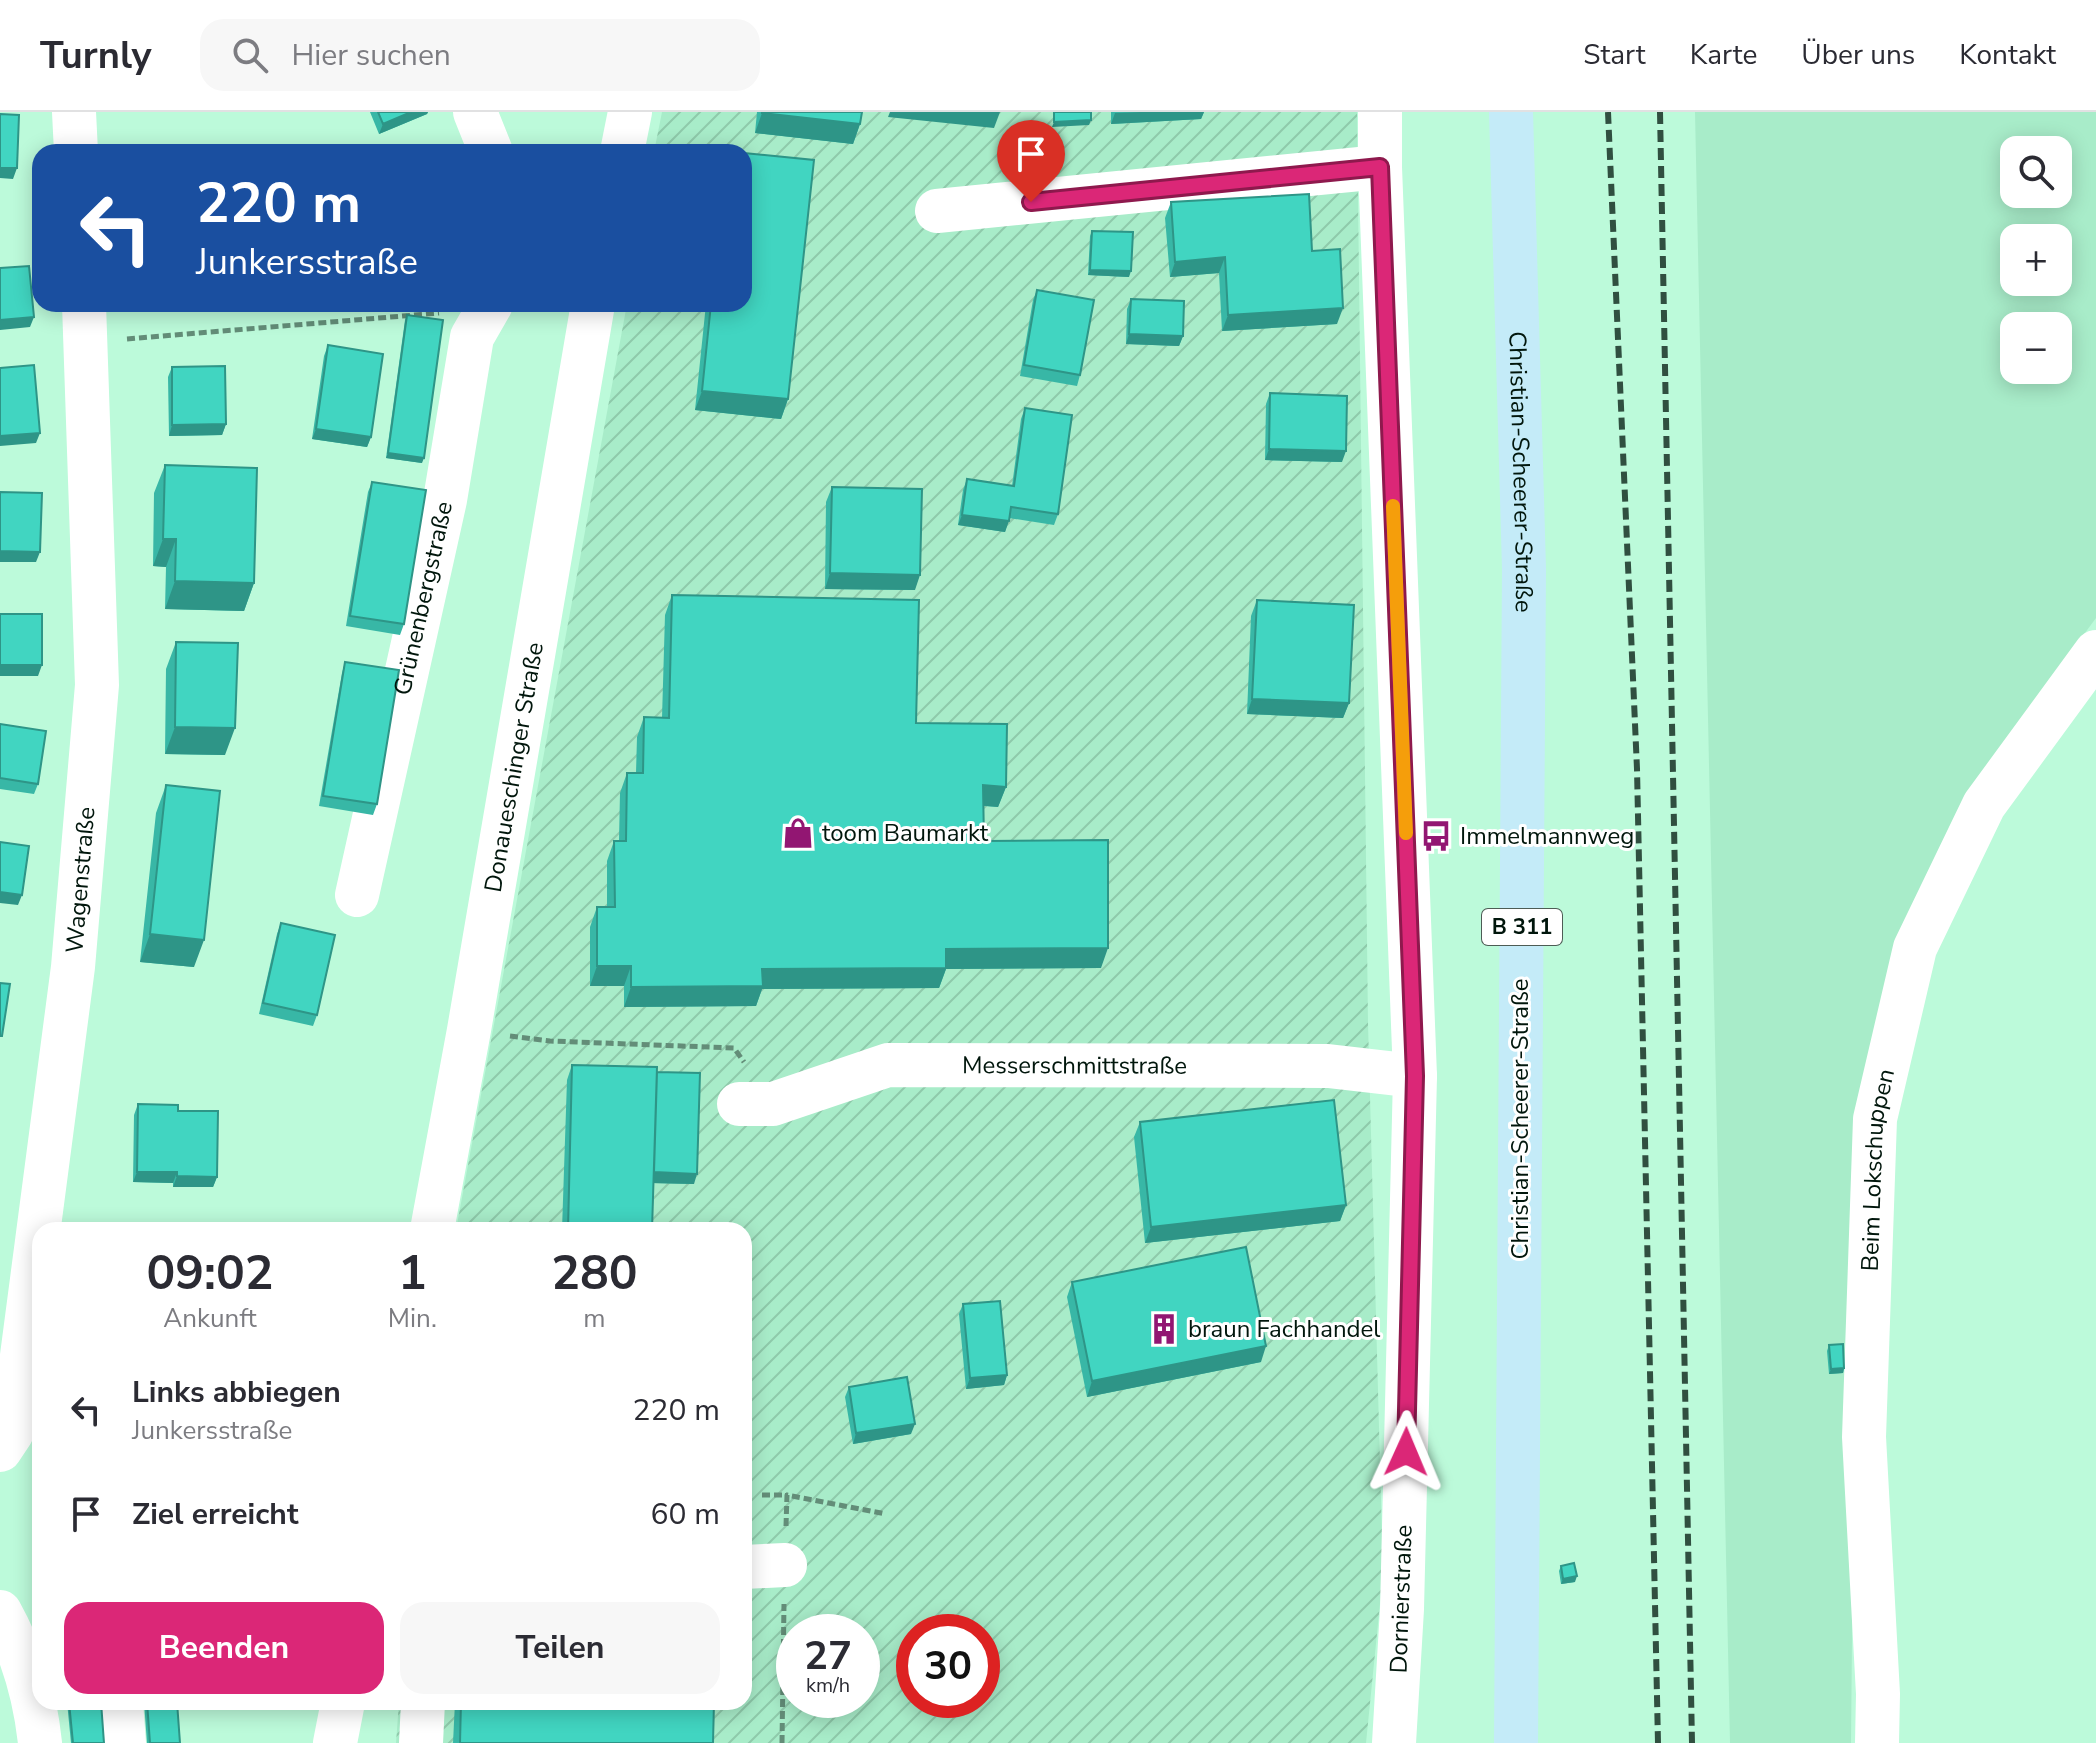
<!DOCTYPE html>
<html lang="de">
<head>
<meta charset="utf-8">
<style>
  body { margin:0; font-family:"Nunito Sans",sans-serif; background:#f7f7f7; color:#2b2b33; height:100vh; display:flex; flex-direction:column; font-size:30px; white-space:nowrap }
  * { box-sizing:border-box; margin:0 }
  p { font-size:26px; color:#7c7c81 }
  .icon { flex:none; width:44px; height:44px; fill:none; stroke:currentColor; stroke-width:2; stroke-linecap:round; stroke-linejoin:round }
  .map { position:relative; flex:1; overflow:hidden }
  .side { position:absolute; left:32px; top:1110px; width:720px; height:488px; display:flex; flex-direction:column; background:#fff; border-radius:24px; box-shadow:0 4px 20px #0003 }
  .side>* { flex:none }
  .top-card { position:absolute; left:32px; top:32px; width:720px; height:168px; border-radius:24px; box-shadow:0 4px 20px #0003; background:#1a4fa0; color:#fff; overflow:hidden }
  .tools { position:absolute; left:2000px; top:24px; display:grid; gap:16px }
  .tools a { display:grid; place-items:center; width:72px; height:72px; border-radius:16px; background:#fff; box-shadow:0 4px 20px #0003; font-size:40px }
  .speed { position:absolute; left:776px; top:1502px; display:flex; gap:16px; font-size:40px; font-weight:700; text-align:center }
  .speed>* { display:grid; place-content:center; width:104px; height:104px; border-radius:50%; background:#fff; box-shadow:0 4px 20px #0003; line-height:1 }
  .speed small { font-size:20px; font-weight:400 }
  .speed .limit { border:12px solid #d22; background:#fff; color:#111 }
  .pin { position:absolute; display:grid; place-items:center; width:68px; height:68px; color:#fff; margin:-82px -34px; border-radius:50% 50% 50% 0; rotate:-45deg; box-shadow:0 0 8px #0007 }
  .pin .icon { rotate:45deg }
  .me { position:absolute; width:88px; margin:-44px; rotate:1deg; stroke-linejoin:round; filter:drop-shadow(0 0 6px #0008) }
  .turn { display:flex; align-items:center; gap:28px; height:168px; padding:0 32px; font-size:36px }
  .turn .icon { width:104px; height:104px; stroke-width:2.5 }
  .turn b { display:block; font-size:56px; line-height:68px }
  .eta { display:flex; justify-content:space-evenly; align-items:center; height:136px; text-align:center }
  .eta b { font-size:48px; font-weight:700; line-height:56px }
  .primary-button { display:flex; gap:16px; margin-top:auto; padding:16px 32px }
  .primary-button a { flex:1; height:92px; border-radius:24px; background:#db2777; color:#fff; font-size:32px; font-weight:700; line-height:92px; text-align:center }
  .primary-button a+a { background:#f7f7f7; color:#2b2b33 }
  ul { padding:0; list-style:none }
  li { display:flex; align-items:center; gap:24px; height:104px; padding:0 32px }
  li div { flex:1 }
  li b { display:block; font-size:30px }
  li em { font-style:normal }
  header { display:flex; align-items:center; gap:48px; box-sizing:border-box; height:112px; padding:0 40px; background:#fff; border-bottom:2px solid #e1e1e2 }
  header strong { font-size:38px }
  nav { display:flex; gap:44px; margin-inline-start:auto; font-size:28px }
  .search { width:560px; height:72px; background:#f7f7f7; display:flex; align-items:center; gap:20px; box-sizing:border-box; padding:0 28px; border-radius:24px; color:#7c7c81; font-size:30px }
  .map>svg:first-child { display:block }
</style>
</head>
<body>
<header>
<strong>Turnly</strong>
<div class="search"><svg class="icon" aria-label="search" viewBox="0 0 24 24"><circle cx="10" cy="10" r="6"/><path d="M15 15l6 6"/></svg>Hier suchen</div>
<nav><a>Start</a><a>Karte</a><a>Über uns</a><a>Kontakt</a></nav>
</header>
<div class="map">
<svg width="2096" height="1631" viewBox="0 0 2096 1631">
  <defs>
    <pattern id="industrial-furrows" width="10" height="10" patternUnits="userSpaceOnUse" patternTransform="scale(2)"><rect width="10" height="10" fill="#a8ecc9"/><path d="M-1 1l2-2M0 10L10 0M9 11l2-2" fill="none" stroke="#8fcaab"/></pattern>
  </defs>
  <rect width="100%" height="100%" fill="#bcfada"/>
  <path fill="#a8ecc9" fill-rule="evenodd" d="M1695,0H2096V506L1969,678L1857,1005L1851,1631H1730ZM2014,38H2058V82H2014ZM2014,126H2058V170H2014ZM2014,214H2058V258H2014Z"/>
  <path fill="url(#industrial-furrows)" fill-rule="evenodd" d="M662,0H1357L1368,911L1383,1462L1366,1631H396L399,1590H744V1118H456L627,192H744V40H654ZM794,1520H862V1588H794ZM914,1520H982V1588H914Z"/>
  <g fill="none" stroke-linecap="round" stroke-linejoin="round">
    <path stroke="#638d78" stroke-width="5" stroke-dasharray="8 4" stroke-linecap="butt" d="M127,227L439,201
      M510,924L550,929L734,936L744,950
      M762,1383H787
      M786,1414L787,1383L886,1402
      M782,1631L784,1492"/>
    <g stroke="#fff" stroke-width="44">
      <path d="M74,0L76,40"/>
      <path d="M475,0L491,40"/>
      <path d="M1380,0V55L1415,964L1402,1497L1394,1631"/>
      <path d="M622,40L630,0"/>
      <path d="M937,99L1380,55"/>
      <path id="s1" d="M357,783L445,388L472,225L491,192"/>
      <path id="s2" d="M739,992H773L888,953L1328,954L1415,964"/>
      <path id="s3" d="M432,1118L469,918L593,192"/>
      <path id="s4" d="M0,1338L12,1320L73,855L97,573L84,192"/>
      <path d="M744,1455L785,1453"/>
      <path d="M0,1500C23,1541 35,1584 40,1631"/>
      <path d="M121,1590L124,1631"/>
      <path d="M335,1631L343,1590"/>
      <path d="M421,1631L423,1590"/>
      <path id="s5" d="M1877,1631L1878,1582L1864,1325L1875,1007L1915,836L1984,693L2096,540"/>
    </g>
    <path stroke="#c4ebf8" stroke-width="44" id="s6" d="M1511,0L1524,457L1516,1631"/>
    <path stroke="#304f40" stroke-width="6" stroke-dasharray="12 6" stroke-linecap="butt" d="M1608,0L1637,657L1658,1631
      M1660,0L1692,1631"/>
  </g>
  <path fill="#38b7a6" d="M370,0H428L427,2L379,22Z
    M757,0H862L860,12L853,32L755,21Z
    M1111,0H1204L1201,7L1111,12Z
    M1171,90L1312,139L1337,212L1222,219L1219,161L1170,165L1165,106Z
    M1092,119L1129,165L1088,163L1090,124Z
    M1037,178L1080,263L1077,274L1020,264L1033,188Z
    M1131,187L1183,224L1179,234L1126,232L1127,197Z
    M706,192H744L788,287L781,307L695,298Z
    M407,203L422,351L386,346L405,208Z
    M328,233L371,325L367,335L312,327L324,244Z
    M172,255L226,312L222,323L169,324L168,265Z
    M1270,281L1342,350L1265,348L1266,292Z
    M1025,296L1058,402L1054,413L1009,406L1005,420L958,413L963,378L967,367L1012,374L1021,307Z
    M165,353L254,471L244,499L165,497L166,455L153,454L154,381Z
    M372,370L404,512L400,523L346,514L368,380Z
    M832,375L915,478L825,477L826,390Z
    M672,483L916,611L1006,675L998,695L984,694V729L1101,856L946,857L939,876L762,877L756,894L624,895V874H590V815L597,795H607V749L614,729H619L620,681L627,661H636L637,625L644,605L662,606L665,503Z
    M1257,488L1349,591L1343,606L1247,602L1251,504Z
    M176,530L225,643L165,642L166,557Z
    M345,550L377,692L373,703L319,694L342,561Z
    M0,612L38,672L34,682L0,677Z
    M166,673L194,855L140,850L156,701Z
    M281,811L317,903L313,914L259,902L277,822Z
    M572,953L657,960L694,1072L654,1071L652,1118H562L567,968Z
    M138,992L178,999L217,1065L213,1075H173V1071L133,1070L134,1003Z
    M1140,1010L1346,1093L1340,1109L1145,1131L1134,1025Z
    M1072,1170L1261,1250L1087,1285L1067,1185Z
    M963,1192L1007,1263L1004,1273L966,1277L959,1202Z
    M1829,1233L1844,1256L1843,1261L1829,1262L1827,1239Z
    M849,1275L911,1322L853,1332L845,1285Z
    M1561,1454L1575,1470L1561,1472L1559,1459Z
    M67,1590H101L104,1631H71Z
    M144,1590H177L180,1631H147Z
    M455,1590H714L713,1631H453Z"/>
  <path fill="#2e9587" d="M411,0H428L427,2L379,22L383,12Z
    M890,0H1000L994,16L888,5Z
    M1141,0H1204L1201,7L1111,12L1115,1Z
    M762,1L860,12L853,32L755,21Z
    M1091,8L1089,13L1052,15L1054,10Z
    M0,56H17L13,67L0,66Z
    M1225,145L1219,161L1170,165L1175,150Z
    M1090,158L1131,159L1129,165L1088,163Z
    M1343,196L1337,212L1222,219L1228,203Z
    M34,205L30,215L0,218V208Z
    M1129,222L1183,224L1179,234L1126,232Z
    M702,279L788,287L781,307L695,298Z
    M226,312L222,323L169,324L172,313Z
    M316,317L371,325L367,335L312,327Z
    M40,321L36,331L0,334V324Z
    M1269,337L1346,339L1342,350L1265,348Z
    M388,341L424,346L422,351L386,346Z
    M962,403L1009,409L1005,420L958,413Z
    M163,427H176L166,455L153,454Z
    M0,439L40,440L36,450H0Z
    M830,461L920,463L915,478L825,477Z
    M175,469L254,471L244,499L165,497Z
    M0,553H42L38,564H0Z
    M1252,587L1349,591L1343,606L1247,602Z
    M175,615L235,616L225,643L165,642Z
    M983,673L1006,675L998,695L976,693Z
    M0,780L22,783L18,793L0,791Z
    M150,822L204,828L194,855L140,850Z
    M1108,836L1101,856L946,857L939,876L762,877L756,894L624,895L631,875L762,857L946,837Z
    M597,854H631L624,874H590Z
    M137,1060H177L173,1071L133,1070Z
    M652,1060L697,1062L694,1072L649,1071Z
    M177,1064L217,1065L213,1075H173Z
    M1346,1093L1340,1109L1145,1131L1151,1115Z
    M1266,1234L1261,1250L1087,1285L1092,1269Z
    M1844,1256L1843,1261L1829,1262L1831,1257Z
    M1007,1263L1004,1273L966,1277L970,1266Z
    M915,1312L911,1322L853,1332L856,1321Z
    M1577,1464L1575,1470L1561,1472L1563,1467Z"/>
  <path fill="#41d5c1" stroke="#2e9587" stroke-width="2" d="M378,0H411L383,12Z
    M762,0H862L860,12L762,1Z
    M1054,0H1091V8L1054,10Z
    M0,2L19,3L17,56H0Z
    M164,37V40H113Z
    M744,41L814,48L788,287L702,279L711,192H744Z
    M1309,82L1312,139L1340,137L1343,196L1228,203L1225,145L1175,150L1171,90Z
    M1092,119L1133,120L1131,159L1090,158Z
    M29,154L34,205L0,208V156Z
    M1037,178L1094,188L1080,263L1024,253Z
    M1131,187L1184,189L1183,224L1129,222Z
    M407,203L443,208L424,346L388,341Z
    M328,233L383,242L371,325L316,317Z
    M34,253L40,321L0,324V256Z
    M225,254L226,312L172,313V255Z
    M1270,281L1347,284L1346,339L1269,337Z
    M1025,296L1072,303L1058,402L1011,395L1009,409L962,403L967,367L1014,374Z
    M165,353L257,356L254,471L175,469L176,427H163Z
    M372,370L426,378L404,512L350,504Z
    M832,375L922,377L920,463L830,461Z
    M0,380L42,381L40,440L0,439Z
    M672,483L919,488L916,611L1007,612L1006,675L983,673L984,729L1108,728V836L946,837V856L762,857L763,874L631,875V854H597V795H615L614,729H626L627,661H643L644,605L669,606Z
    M1257,488L1354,493L1349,591L1252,587Z
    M0,502H42V553H0Z
    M176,530L238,531L235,616L175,615Z
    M345,550L399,558L377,692L323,684Z
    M0,612L46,619L38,672L0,666Z
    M166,673L220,679L204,828L150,822Z
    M0,730L29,734L22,783L0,780Z
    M281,811L335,823L317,903L263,891Z
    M0,871L10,872L2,924H0Z
    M572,953L657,955L652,1118H568Z
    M657,960L700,961L697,1062L654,1060Z
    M1334,988L1346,1093L1151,1115L1140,1010Z
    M138,992L178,993V999H218L217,1065L177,1064V1060H137Z
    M1246,1135L1266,1234L1092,1269L1072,1170Z
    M1000,1189L1007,1263L970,1266L963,1192Z
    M1843,1232L1844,1256L1831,1257L1829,1233Z
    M907,1265L915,1312L856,1321L849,1275Z
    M1574,1451L1577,1464L1563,1467L1561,1454Z
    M69,1590H101L104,1631H73Z
    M147,1590H177L180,1631H150Z
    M461,1590H714L713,1631H460Z"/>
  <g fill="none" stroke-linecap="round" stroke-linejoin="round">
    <defs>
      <path id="route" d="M1031,90L1380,55L1415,964L1406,1340"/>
    </defs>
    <use href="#route" stroke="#8e194d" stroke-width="20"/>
    <use href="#route" stroke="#db2777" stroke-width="14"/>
    <path stroke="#f59e0b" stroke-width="14" d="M1393,394L1406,721"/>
  </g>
  <defs>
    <symbol id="shop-bare" viewBox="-9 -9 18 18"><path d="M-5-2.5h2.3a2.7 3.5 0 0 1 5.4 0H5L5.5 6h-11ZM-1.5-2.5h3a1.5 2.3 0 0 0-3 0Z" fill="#921672" stroke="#fff" stroke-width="2.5" paint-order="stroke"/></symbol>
    <symbol id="bus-bare" viewBox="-9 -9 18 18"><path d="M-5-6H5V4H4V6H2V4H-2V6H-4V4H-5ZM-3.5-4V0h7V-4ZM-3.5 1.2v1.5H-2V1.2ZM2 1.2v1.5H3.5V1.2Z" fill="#921672" stroke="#fff" stroke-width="2.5" paint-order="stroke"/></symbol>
    <symbol id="building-bare" viewBox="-9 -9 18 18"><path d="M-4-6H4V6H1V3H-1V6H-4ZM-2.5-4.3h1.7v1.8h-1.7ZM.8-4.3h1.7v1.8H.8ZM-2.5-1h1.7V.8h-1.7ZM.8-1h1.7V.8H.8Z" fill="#921672" stroke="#fff" stroke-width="2.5" paint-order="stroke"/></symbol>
  </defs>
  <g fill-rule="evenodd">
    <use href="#shop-bare" x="776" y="699" width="44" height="44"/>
    <use href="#bus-bare" x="1414" y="702" width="44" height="44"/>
    <use href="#building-bare" x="1142" y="1195" width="44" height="44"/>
  </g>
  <g text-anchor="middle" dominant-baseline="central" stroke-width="6" stroke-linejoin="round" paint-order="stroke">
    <rect fill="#fff" stroke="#4d5c55" stroke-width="2" x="1482" y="797" width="80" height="36" rx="6"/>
    <g font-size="22" font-weight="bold" fill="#01160c">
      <text x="1522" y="815">B 311</text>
    </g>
    <g font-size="24" fill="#01160c" stroke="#fff">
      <text stroke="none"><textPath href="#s6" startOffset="360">Christian-Scheerer-Straße</textPath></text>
      <text stroke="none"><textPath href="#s1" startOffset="304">Grünenbergstraße</textPath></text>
      <text stroke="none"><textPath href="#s3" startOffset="470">Donaueschinger Straße</textPath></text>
      <text stroke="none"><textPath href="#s4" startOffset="578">Wagenstraße</textPath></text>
      <text stroke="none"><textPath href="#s2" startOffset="342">Messerschmittstraße</textPath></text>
      <text transform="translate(1520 1007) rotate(-90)">Christian-Scheerer-Straße</text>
      <text stroke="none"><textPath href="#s5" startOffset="574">Beim Lokschuppen</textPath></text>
      <text transform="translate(1401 1487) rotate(-88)">Dornierstraße</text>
    </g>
    <g font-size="24" fill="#01160c" stroke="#fff" text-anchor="start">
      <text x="822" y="721">toom Baumarkt</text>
      <text x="1460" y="724">Immelmannweg</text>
      <text x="1188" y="1217">braun Fachhandel</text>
    </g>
  </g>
</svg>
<div class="tools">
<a><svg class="icon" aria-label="search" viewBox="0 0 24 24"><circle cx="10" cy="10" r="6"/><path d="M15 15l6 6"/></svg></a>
<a>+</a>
<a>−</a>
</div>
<div class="speed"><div>27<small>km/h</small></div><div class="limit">30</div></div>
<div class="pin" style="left:1031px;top:90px;background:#d93025"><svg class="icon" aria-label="arrive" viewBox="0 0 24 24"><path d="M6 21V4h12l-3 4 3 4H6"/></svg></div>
<svg class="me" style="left:1406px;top:1340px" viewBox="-20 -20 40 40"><path d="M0-17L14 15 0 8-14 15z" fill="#db2777" stroke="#fff" stroke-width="4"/></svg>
<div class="top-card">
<div class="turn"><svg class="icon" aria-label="left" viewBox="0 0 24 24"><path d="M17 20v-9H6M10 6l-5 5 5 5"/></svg><div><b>220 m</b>Junkersstraße</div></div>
</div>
<section class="side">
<div class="eta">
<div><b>09:02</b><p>Ankunft</p></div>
<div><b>1</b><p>Min.</p></div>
<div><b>280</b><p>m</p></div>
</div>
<ul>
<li><svg class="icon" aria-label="left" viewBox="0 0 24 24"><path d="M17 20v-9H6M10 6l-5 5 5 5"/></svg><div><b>Links abbiegen</b><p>Junkersstraße</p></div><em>220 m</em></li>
<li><svg class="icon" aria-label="arrive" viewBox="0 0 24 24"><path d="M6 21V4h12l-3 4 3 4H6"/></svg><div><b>Ziel erreicht</b></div><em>60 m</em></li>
</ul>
<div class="primary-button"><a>Beenden</a><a>Teilen</a></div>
</section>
</div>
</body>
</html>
